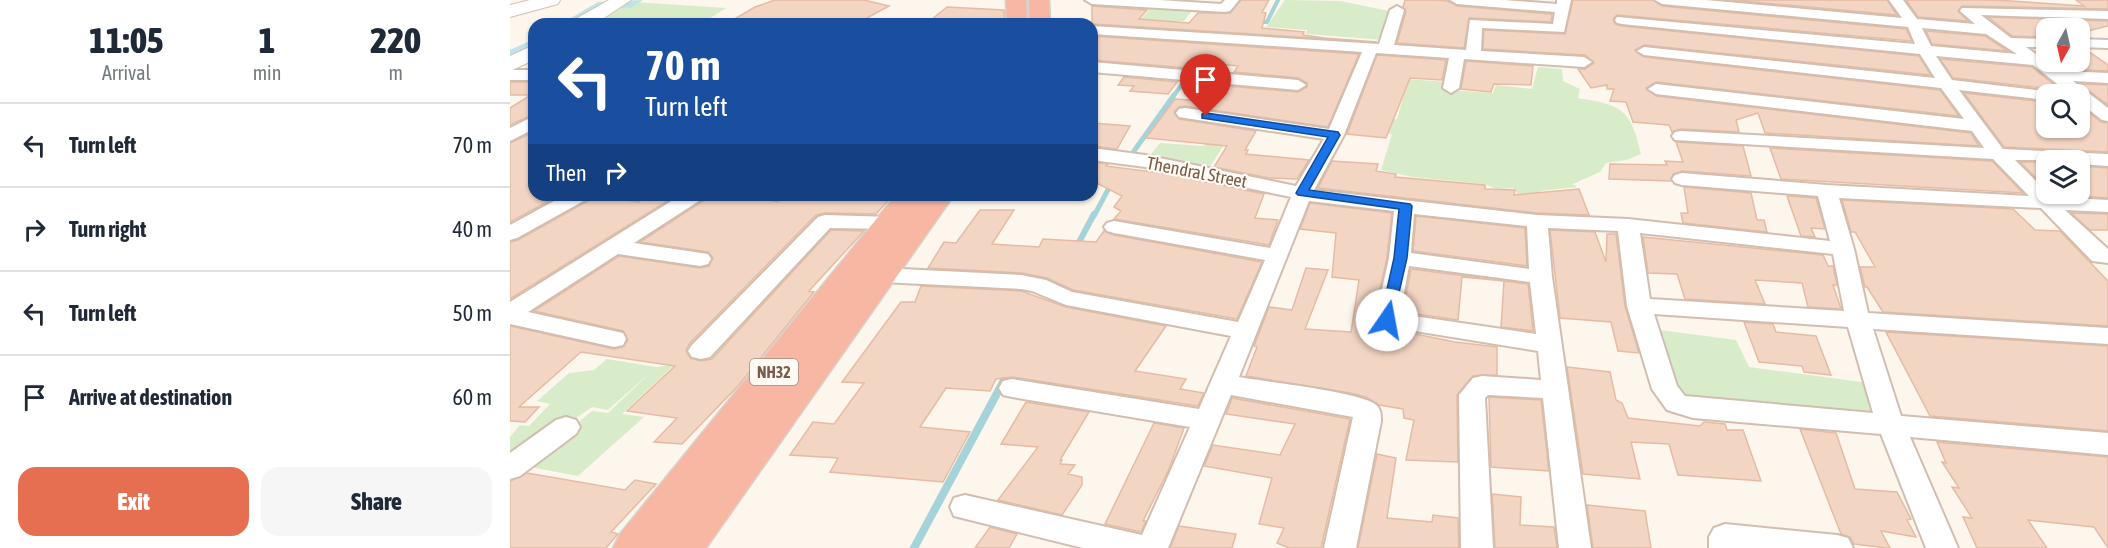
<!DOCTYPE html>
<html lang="en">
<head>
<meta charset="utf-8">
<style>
  body { margin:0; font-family:"Asap Condensed",sans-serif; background:#f6f6f7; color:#1f2937; height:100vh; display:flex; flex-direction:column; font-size:22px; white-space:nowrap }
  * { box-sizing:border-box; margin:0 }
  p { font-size:20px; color:#747a83 }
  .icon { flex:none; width:33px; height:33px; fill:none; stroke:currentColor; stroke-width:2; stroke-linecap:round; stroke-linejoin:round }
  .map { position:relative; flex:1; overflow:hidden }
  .panel { display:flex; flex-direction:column; background:#fff; width:510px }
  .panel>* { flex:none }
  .banner { position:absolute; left:18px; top:18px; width:570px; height:183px; border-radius:18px; box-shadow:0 2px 4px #0004; background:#1a4fa0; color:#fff; overflow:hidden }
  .needle { width:39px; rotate:188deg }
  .fabs { position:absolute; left:1526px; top:18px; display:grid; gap:12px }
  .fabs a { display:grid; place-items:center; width:54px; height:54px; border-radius:12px; background:#fff; box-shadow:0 2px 4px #0004; font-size:30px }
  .pin { position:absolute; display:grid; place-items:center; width:51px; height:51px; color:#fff; margin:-62px -26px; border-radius:50% 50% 50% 0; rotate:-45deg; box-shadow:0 0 6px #0007 }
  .pin .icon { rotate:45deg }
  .me { position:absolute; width:66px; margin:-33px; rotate:12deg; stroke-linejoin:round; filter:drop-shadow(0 0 4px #0008) }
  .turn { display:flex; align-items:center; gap:21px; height:126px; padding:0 18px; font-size:27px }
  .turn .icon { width:78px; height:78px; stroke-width:2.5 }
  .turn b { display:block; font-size:42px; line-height:51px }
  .then { display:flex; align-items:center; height:57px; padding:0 18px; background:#0003; gap:12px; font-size:22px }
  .eta { display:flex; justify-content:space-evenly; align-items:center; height:102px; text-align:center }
  .eta b { font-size:36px; font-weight:800; line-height:42px }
  .action { display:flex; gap:12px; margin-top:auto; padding:12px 18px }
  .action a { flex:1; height:69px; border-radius:18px; background:#e76f51; color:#fff; font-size:24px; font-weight:800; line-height:69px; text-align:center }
  .action a+a { background:#f6f6f7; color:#1f2937 }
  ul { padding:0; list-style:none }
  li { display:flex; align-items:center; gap:18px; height:84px; padding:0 18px; border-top:2px solid #e0e1e3 }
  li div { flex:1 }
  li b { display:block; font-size:22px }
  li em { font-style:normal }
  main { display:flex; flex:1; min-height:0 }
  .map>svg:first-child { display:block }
</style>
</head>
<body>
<main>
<section class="panel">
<div class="eta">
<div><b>11:05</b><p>Arrival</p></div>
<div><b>1</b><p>min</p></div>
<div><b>220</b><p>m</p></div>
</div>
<ul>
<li><svg class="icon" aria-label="left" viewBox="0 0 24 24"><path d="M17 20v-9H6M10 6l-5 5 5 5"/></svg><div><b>Turn left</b></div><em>70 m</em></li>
<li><svg class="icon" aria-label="right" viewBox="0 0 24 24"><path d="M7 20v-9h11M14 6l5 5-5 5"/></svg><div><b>Turn right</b></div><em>40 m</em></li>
<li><svg class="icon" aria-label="left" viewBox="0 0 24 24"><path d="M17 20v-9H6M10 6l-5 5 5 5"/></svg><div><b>Turn left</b></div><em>50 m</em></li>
<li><svg class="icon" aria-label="arrive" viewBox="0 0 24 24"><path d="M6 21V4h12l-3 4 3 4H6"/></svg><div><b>Arrive at destination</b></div><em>60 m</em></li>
</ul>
<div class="action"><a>Exit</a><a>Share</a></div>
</section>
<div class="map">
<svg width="1598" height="548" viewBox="0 0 1598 548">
  <rect width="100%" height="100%" fill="#fdf6ec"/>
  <path fill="#d8ecc9" d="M775,0L830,1L879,11L874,40L796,34L797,30L756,27Z
    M124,2L216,8L191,24H79Z
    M640,9L681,12L674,21H629Z
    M1028,67L1052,69L1053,81L1070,89L1068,98C1113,105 1121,110 1131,154L1116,160L1096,163L1090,172L1063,184L1067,187L1030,191L1028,195H1008L1004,188L986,189L975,184L903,177L871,170L882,134L873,132L876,119H887L896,87L886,81L852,77L855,69L896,73L895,79L938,82L939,90L983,93L986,85L1022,89Z
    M706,127L724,130L697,171L637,159L650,143L694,146Z
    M1142,329L1226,340L1239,367L1359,383L1366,420L1169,400Z
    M97,359L146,367L164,365L112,414L134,417L68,476L15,466L82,411L98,413L143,370L98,410L82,407L0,464V437L10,425L19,426L40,404L27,401L59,373L84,370Z"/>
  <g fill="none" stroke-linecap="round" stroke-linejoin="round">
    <path stroke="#a5d3da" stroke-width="4" d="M746,22H757L768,0
      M679,73L702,40
      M663,97L676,78"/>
    <path stroke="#a5d3da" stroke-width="5" d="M624,151L664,95
      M584,216L601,184"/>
    <path stroke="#a5d3da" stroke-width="6" d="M567,246L584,214"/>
    <path stroke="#a5d3da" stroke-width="8" d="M404,548L499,371"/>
    <path fill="#bfe3e8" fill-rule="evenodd" d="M133,0L120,8L95,9L68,24H51L88,2Z
      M24,39V49L0,60V50Z"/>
  </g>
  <path fill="#f3d5c3" stroke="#e6bba3" stroke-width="1.5" d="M265,0H354L379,6L346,24H216L245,7Z
    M731,0H759L752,12L756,13L752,28L794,32L793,35L814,38L867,42L582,24V6L637,10L629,19L679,23L688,13H720Z
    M895,0H927L938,1L947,6L1042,14L1041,22L959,18L954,48L887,43L896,11L893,7Z
    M1063,0H1143L1152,6L1396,29L1402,41L1107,15L1103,19L1105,24L1112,26L1409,56L1421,75L1134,45L1125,50L1134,57L1430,90L1449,116L1146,82L1136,88L1146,96L1461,133L1469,146L1255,133L1248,113L1226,120L1229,132L1171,129L1162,132L1159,125L1123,122L1116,102L1100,101L1104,89H1097V85L1081,88L1068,69H1075L1084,63L1075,55L973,49L974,30L1055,34Z
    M1221,0H1377L1387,15Z
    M1396,0H1486L1574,6L1566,0H1598V9L1452,6L1448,11L1458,21L1408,17Z
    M437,7L494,10L495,24H416Z
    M1478,17L1598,21V26L1573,32L1579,37H1569V28H1536V37L1502,36Z
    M1416,31L1475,36L1498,51L1422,44Z
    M582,36L849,54L818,127L675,106L669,107L664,112L669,119L746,131L735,150H738L736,154L799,160L787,179L759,178L704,167L717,146L636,138L665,99L707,102L716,86L788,92L797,87V83L788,78L724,72L728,66L683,61L678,68L582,60Z
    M1569,49H1575L1598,65V71L1551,69L1540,62H1569Z
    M867,55L936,60L932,80L900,78L876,138L837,134Z
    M1430,59L1522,67L1551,90L1443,78Z
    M956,61L1023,66L1021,85L984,84L981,92L951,89Z
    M614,77L667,82L658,94L620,91L624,86L608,85Z
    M0,82H24V114L0,125V108L21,95H0Z
    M1570,84L1598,85V105Z
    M1454,93L1536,102V128H1569V105L1591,122L1598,123V152L1494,147Z
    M582,123L620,126L607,149L582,146Z
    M24,132V195H50L0,222V143Z
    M1166,142L1233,146L1241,176L1172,171L1163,174L1161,181L1099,179L1100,164L1157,165L1155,161L1173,162Z
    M1260,148L1482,161L1513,193L1271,179Z
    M822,161L868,164L866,171L886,174L885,177L975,185V189L1005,190L1004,195L1069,189L1079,215L1027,213L808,188Z
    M582,162L598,164L596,166L658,174L754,194L745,218L768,220L759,245L604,219L611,211L604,207L612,196L587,183L582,191Z
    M1510,162H1536V188Z
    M1569,166L1598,168V198L1540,194H1569Z
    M1174,187L1241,193L1247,220H1254L1257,232L1173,223L1171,213H1178Z
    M82,195L129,202L130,195H167L0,299V242L8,240L78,201Z
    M197,195H235L268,202L275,195H383L366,214L315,213L306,215L180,343L176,350L180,358L191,361L202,359L321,230L354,231L299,291L304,292L228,386L172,444L144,442L167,418L117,411L165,366L71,352L9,407H29L15,422L0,421V326L104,349L113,347L118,340L113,331L24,311L109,256L190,268L199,266L203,258L198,252L130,242L193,201Z
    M1277,196L1306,198L1315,229L1301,228L1305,237L1291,236Z
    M1332,200L1503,209L1525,230L1550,231L1598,281V326L1373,312L1357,287H1355L1350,267H1365L1345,232H1341Z
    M800,203L882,213L877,258L863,320L866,326L945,342L987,347V375L963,376L947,395L948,462L896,460L904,420L894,418L893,409L869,405L856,397L840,393L736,376L747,347L744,346L759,307L782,310L796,268L818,270L795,329L841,332L849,280L822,277L826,233L790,229Z
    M470,210H504L482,244L529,247L533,239L586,242L594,231L604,235L752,262L727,319L563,290L537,278L511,273L418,268L434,242L446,243Z
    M1561,213L1598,214V230H1580Z
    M906,216L1015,228L1017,266L903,251Z
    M1040,230L1085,232L1096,262L1097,234H1106L1115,306L1129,353L1108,351L1101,322L1050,318Z
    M1133,237L1313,255L1318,266H1323L1327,285H1323L1331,309L1298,307L1292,283L1245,280L1255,304L1175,299L1167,274L1138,273Z
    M901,269L1018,284L1023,331L991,327L994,281L952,277L948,320L893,312Z
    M411,286L511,291L556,307L656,326L625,371L676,379L670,389L694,393L688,406L502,377L486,379L480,391L436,388L410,427L460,432L433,482L320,472L328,458L280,455L303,422L324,424L354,383L332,382L391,302H405Z
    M1234,322L1263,324L1266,332L1306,336L1321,375L1294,372L1292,366L1249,362Z
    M1376,332L1598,346V431L1420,416Z
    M1057,367L1100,372L1106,400L1112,403L1118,418L1190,426L1194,422L1215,424L1217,430H1233L1251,481L1168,475L1159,444L1121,442L1130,479L1073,474Z
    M979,397L1031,400L1039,471L981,467Z
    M722,398L840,419L811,548H779L767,543L774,528L749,524L762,478L694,466L703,445L770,455L785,424L716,414Z
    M516,402L579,412L550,460H552L550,464L565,465L558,474L572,477V485L552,515L488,500L528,447L491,444Z
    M644,423L674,428L659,469L633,521H636L631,532L595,524Z
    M1290,429L1326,433L1345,489L1387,492L1401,519L1397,520L1406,537L1371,531L1380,548H1377L1344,544L1340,537L1331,534Z
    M1427,442L1598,457V548L1584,527L1518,520L1537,548H1467L1453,517L1462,518L1442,487L1449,488L1432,462L1436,463Z
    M867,454L886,458L877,518L922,522L923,515L948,518L949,548H848Z
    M17,473L115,490L125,480L146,484L101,532L108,534L96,548H0V481Z
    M982,494L1011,497L1010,525L1044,527L1047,548H985Z
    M1077,505L1135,511L1141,548H1083Z
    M669,526L726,534L722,548H660Z
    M480,527L507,534L499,548H465Z"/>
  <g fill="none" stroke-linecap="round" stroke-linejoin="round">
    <defs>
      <path id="street" d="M575,0H649L711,4L715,0H729L720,11L715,12L582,4Z
        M940,0H994L1047,4V0H1061L1054,32L972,28L971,51L1074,57L1082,62L1074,67L954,59L949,88L941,93L933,88L939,58L866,53L834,135L804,190L1027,215L1118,219L1320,241L1308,196L1172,185L1165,183L1162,179L1165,175L1172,173L1317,185L1519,196L1483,159L1165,140L1162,136L1165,132L1171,131L1474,148L1462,131L1146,94L1138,89L1146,84L1454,119L1431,88L1134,55L1127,51L1134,47L1425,78L1410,54L1112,24L1107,23L1105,20L1107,17L1405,44L1398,27L1152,4L1145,0H1196L1392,18L1379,0H1393L1407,19L1465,24L1450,11L1452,8L1598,11V19L1471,15L1501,38L1536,39V47H1516L1550,71L1598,73V83L1563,81L1598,108V121L1592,120L1569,102V94H1560L1523,65L1426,56L1442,80L1542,92L1544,94H1536V100L1449,90L1493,149L1598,154V166L1569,164V160H1505L1536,191V194L1542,197L1598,200V212L1555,210L1598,249V263L1582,261L1531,208L1329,198L1344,249L1358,313L1598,328V344L1363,329L1391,416L1598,433V455L1400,437L1448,548H1416L1371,434L1183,418L1157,410L1142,389L1117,306L1108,231L1038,228L1042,277L1081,548H1049L1033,398L978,395L975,398L983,548H951L949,395L963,378L972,376L1031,380L1028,351L868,325L865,320L879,258L884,211L799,201L729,377C756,382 846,391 865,404C871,408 871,415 871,421L846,548H814L843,417L721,395L658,548H573L444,516L440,507L444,498L455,495L632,535L680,427L502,397L493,395L489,388L493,381L502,379L689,409L721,336L556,305L522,291L511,289L372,282L364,280L361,275L364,270L372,268L511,275L536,280L562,292L728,322L755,260L604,233L597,231L594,227L597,223L604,221L760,248L781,197L635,167L582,160V148L635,155L786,186L814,139L675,118L669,117L666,113L669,109L675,108L819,129L852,52L582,34V26L869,44L880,10L887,6L894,10L884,45L956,50L960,20L1043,24L1045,12L947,4ZM1412,28L1476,34L1507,54L1421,46ZM904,214L1017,226L1019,269L901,253ZM1130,233L1323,254L1334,311L1140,299ZM899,266L1020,282L1026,334L890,314ZM1144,314L1338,327L1363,413L1175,396L1167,386Z
        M1569,39L1598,40V48L1569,47Z
        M582,62L788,80L796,85L788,90L582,72Z
        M0,70H24V80H0Z
        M24,116V129L0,141V128Z
        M55,195H80L77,199L7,238L0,240V225Z
        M171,195H195L192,199L124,243L198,254L201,259L198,264L190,266L108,254L18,312L113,333L116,339L113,345L104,347L0,324V302Z
        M315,215L381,217L388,219L391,223L388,227L381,229L320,228L200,357L191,359L182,357L178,351L182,345L308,217Z
        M56,417L66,420L70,427L66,434L10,476L0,479V453L46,420Z
        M1215,524L1327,535L1338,538L1343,548H1199V537L1204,528Z"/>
      <path id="secondary" d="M20,0H50L48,4L0,17V5Z
        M99,0H121L85,24H61L64,20Z
        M24,45V60L0,71V56Z"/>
      <path id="highway" d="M496,0H516L517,24H497Z
        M519,0H539L540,24H520Z
        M386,195H444L196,548H103L110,534Z"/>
    </defs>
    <use href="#street" stroke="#d1beb0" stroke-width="4"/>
    <use href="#secondary" stroke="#d6c0b0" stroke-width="2"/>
    <use href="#highway" stroke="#dad1cd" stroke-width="3"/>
    <use href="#street" fill="#fff" fill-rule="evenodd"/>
    <use href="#secondary" fill="#fff" fill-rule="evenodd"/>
    <use href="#highway" fill="#f7b7a3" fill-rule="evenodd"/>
  </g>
  <path fill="#1a73e8" stroke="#114b97" stroke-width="1.5" d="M696,113L828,132L830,135L799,190L900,204L902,206L897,258L882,323H872L870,320L884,258L889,209L788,195L786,193L818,137L692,118V114Z"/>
  <g text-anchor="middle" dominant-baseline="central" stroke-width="4.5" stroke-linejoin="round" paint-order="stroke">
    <rect fill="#fffaf3" stroke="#a28b7f" stroke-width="1.5" x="240" y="359" width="48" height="26" rx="4.5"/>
    <g font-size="16" font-weight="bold" fill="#7a5c4d">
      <text x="264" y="372">NH32</text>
    </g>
    <g font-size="18" fill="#7a5c4d" stroke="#fffaf3">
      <text transform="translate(687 172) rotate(11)">Thendral Street</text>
    </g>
  </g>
</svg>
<div class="fabs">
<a><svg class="needle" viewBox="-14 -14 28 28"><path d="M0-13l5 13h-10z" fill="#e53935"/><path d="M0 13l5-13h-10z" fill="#747a83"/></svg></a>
<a><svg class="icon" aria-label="search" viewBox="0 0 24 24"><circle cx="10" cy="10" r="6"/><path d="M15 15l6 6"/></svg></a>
<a><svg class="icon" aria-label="layers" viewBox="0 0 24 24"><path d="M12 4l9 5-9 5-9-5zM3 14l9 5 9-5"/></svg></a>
</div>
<div class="pin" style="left:696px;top:116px;background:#d93025"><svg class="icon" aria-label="arrive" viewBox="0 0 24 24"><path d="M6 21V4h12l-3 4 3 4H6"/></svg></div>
<svg class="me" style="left:877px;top:320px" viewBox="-20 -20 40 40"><circle r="19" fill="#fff"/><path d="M0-13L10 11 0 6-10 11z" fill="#1a73e8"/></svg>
<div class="banner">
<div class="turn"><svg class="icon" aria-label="left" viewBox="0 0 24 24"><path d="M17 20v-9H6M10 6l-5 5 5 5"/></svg><div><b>70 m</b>Turn left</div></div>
<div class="then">Then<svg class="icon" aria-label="right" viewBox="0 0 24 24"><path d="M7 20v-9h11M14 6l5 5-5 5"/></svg></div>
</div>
</div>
</main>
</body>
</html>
